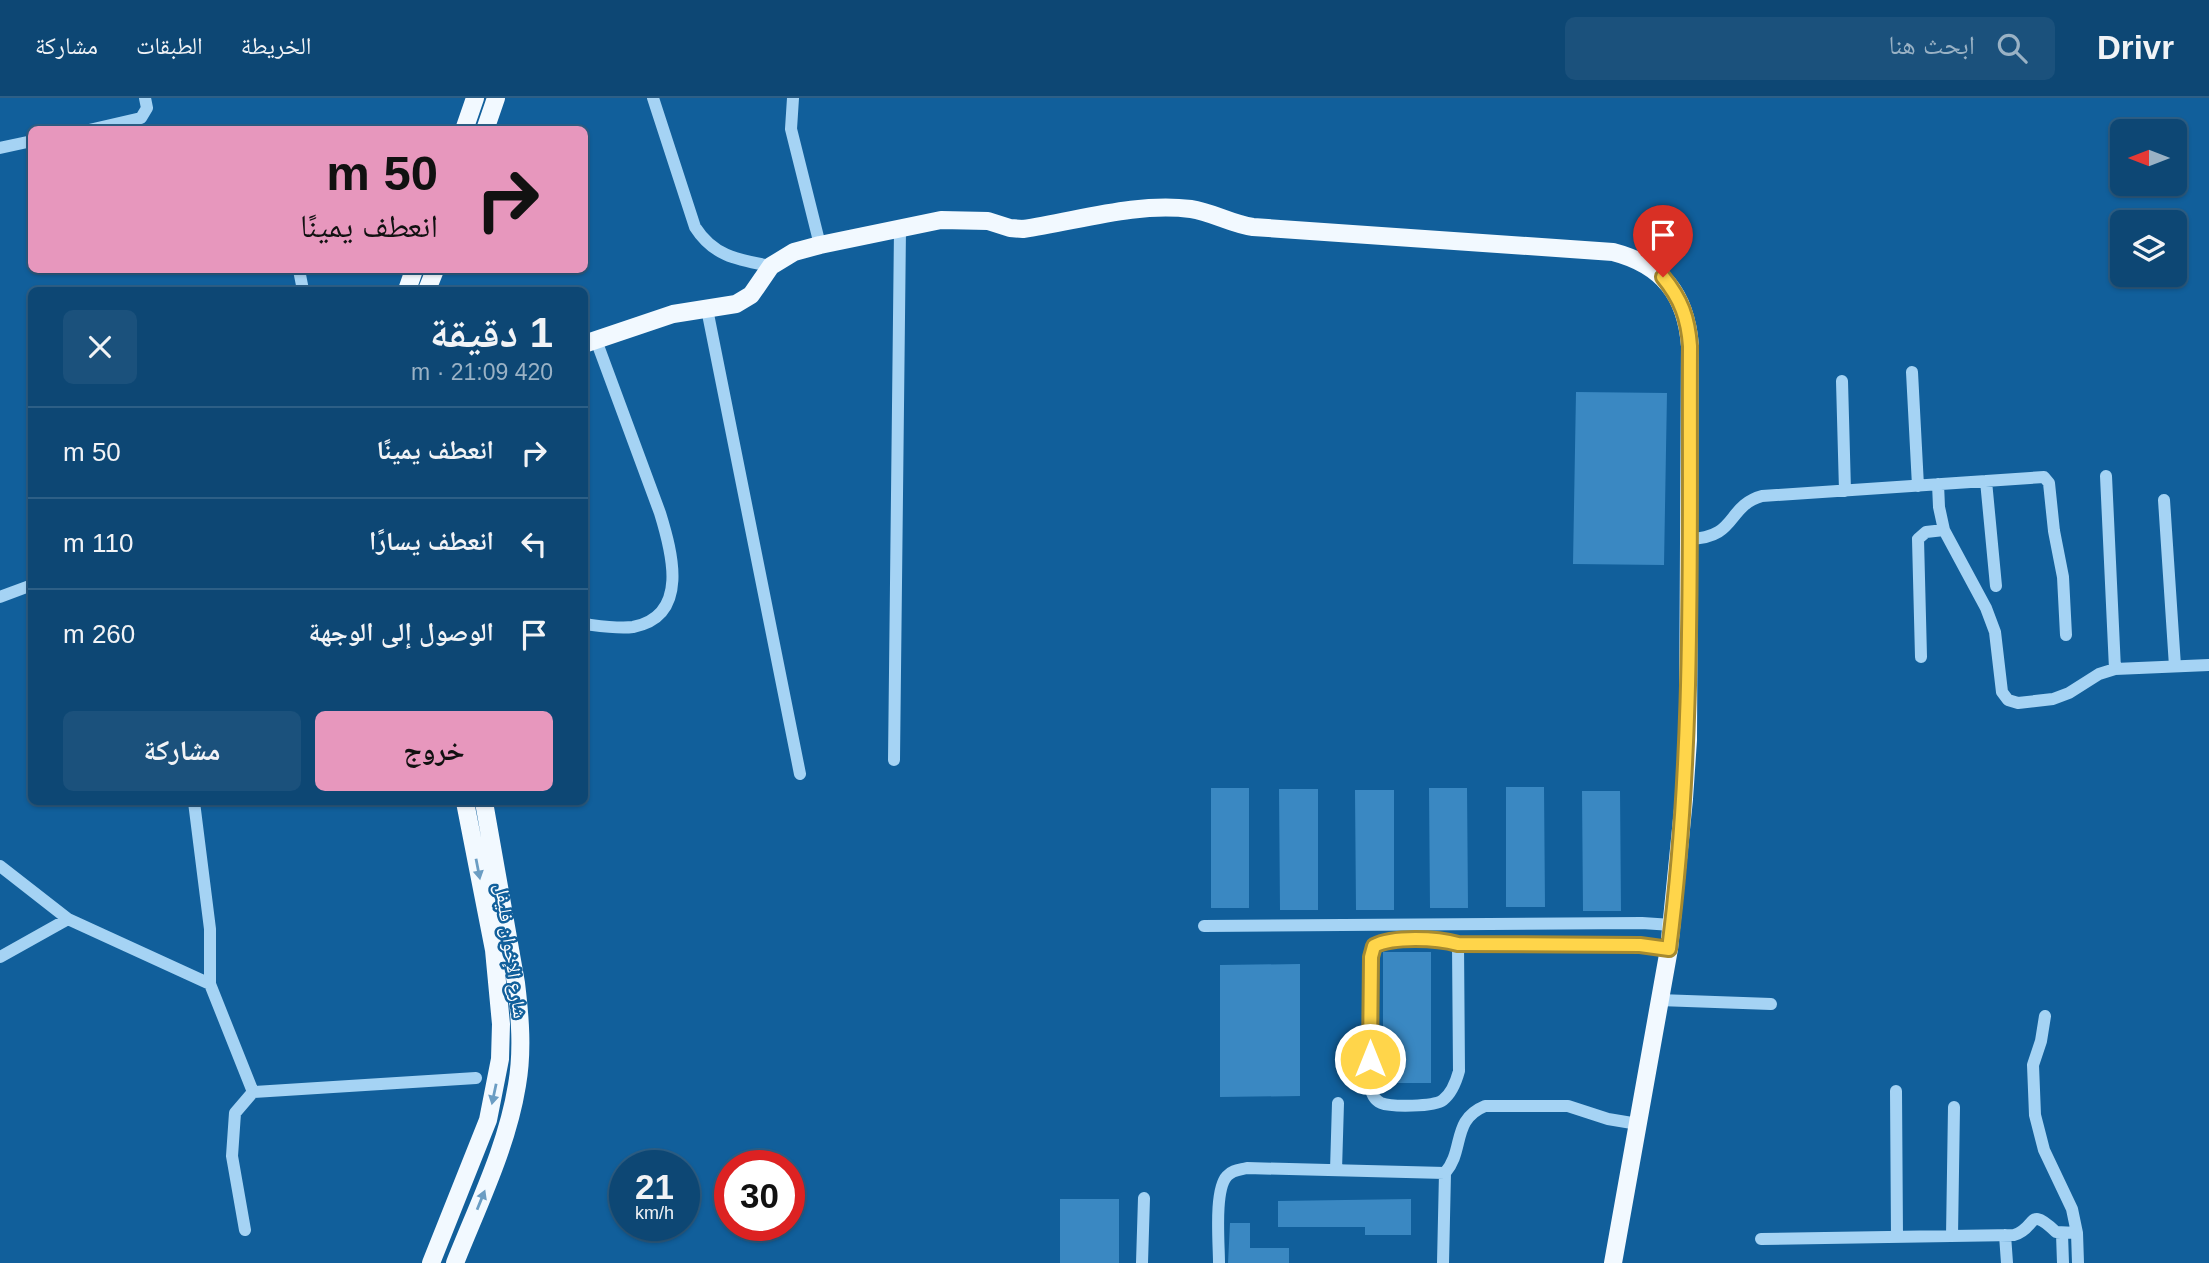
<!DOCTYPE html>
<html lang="ar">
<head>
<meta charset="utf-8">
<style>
  body { margin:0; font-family:Arial,"Noto Naskh Arabic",sans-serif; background:#1b517c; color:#f1f3f6; direction:rtl; height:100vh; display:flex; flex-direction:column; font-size:26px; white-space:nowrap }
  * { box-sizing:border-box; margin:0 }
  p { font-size:23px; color:#9ab2c5 }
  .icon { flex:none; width:38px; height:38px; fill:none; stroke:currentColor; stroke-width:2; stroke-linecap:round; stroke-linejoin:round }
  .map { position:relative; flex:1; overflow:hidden; direction:ltr }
  .panel { position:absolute; left:28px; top:189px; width:560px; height:518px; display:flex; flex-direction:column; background:#0d4774; border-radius:10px; box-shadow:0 2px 5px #0004,0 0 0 2px #2d5f86; direction:rtl }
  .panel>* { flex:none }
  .banner { position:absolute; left:28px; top:28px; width:560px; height:147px; border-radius:10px; box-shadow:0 2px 5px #0004,0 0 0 2px #2d5f86; direction:rtl; background:#e797bd; color:#111; overflow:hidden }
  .needle { width:46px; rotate:270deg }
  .buttons { position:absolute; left:2110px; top:21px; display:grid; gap:14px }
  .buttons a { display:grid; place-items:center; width:77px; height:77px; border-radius:10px; background:#0d4774; box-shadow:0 2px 5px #0004,0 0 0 2px #2d5f86; font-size:35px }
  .speed { position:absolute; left:609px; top:1052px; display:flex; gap:14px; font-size:35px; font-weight:700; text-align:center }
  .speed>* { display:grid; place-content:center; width:91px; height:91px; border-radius:50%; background:#0d4774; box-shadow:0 2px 5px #0004,0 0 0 2px #2d5f86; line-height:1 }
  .speed small { font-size:18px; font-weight:400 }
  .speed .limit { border:10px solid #d22; background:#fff; color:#111 }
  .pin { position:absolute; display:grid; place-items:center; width:60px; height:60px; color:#fff; margin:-72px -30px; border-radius:50% 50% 50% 0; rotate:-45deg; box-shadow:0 0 7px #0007 }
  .pin .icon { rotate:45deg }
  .me { position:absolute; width:77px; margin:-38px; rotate:0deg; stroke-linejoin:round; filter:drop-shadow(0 0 5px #0008) }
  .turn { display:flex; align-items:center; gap:24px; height:147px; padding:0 35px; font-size:32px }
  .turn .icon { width:91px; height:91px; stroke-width:2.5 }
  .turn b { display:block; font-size:49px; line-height:60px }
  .round { display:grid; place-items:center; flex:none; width:74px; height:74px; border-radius:10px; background:#1b517c }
  .overview { display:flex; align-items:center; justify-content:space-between; height:119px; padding:0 35px }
  h1 { font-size:42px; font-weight:800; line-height:52px }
  .action { display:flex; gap:14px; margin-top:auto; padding:14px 35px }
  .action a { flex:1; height:80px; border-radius:10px; background:#e797bd; color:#111; font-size:28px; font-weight:800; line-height:80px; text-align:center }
  .action a+a { background:#1b517c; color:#f1f3f6 }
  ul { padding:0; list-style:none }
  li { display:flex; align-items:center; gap:21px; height:91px; padding:0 35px; border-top:2px solid #2d5f86 }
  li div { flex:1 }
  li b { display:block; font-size:26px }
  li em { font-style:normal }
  header { display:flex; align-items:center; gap:42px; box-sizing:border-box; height:98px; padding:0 35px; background:#0d4774; border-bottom:2px solid #2d5f86 }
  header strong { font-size:33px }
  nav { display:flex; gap:38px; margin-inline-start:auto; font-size:24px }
  .search { width:490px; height:63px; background:#1b517c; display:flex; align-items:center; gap:18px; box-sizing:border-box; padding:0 24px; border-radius:10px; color:#9ab2c5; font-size:26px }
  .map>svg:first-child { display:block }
</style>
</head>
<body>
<header>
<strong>Drivr</strong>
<div class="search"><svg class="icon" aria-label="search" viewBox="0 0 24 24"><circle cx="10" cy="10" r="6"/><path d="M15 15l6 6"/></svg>ابحث هنا</div>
<nav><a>الخريطة</a><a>الطبقات</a><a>مشاركة</a></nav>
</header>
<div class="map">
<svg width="2209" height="1165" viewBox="0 0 2209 1165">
  <rect width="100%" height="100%" fill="#115f9b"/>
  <path fill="#3a88c2" d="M1576,294L1667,295L1664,467L1573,466Z
    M1506,689H1544L1545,809H1506Z
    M1211,690H1249V810H1211Z
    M1429,690H1467L1468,810H1430Z
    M1279,691H1318V812H1280Z
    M1355,692H1394V812H1356Z
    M1582,693H1620L1621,813H1583Z
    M1383,854H1431V985H1383Z
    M1300,866V998L1220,999V867Z
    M1060,1101H1119V1165H1060Z
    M1411,1101V1137H1365V1129H1278V1103Z
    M1230,1125H1250V1150H1289V1165H1228Z"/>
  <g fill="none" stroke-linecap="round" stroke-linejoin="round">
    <path stroke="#a5d3f4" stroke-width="12" d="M653,0L695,129C714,159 739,162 771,168
      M793,0L791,31L820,147
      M89,32L141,20L147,10L145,0
      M0,50L32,43
      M299,172L303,192
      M707,211L800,676
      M1912,274L1918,388
      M1842,283L1845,393
      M2106,378L2115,571
      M1986,383L1996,488
      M1938,386L1939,409L1944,432L1986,510L1995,534L2002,594L2008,602L2018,605L2053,601L2069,595L2099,576L2115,571L2209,567
      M2164,402L2175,568
      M1689,441C1738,440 1726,408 1762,398L2044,379L2049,385L2054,433L2063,479L2066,537
      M0,499L32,487
      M584,526C600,528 618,531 633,529C690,518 672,454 660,415L596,242
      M1921,559L1918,441L1926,434L1944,432
      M894,662L900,131
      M194,704L210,831V886
      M0,768L68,821L210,886L253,994L476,980
      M1204,828L1642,825L1672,827
      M1458,846L1459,973C1456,984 1452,995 1443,1002C1434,1009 1391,1009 1381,1005C1373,1001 1372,995 1369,987L1371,859C1372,856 1372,851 1375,848C1385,836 1444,842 1458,846L1640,847L1669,851
      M0,859L68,821
      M1659,902L1771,906
      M2045,918L2041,943L2033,967L2035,1017L2044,1052L2072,1111L2077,1135L2078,1165
      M1896,993L1897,1139
      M1336,1072L1338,1005
      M245,1132L232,1058L235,1015L253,994
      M2062,1136L2063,1165
      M2005,1137L2007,1165
      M1952,1138L1954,1009
      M1761,1141L2014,1137C2037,1131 2027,1106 2056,1134L2077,1135
      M1142,1165L1144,1100
      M1219,1165C1219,1145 1214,1092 1227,1078C1232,1072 1239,1072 1247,1070L1445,1075
      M1443,1165L1445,1075C1465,1052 1451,1022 1485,1008H1568L1608,1021L1638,1026"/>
    <path stroke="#f2f9ff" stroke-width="18" d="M464,32L475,0
      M485,32L496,0
      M407,192L414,172
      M427,192L435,172
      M584,246L673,216L736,206L751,197L771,168L794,154L820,147L941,122L988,123L1010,130L1023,131C1078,123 1135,104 1191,111C1212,114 1231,126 1253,129L1613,154C1663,167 1686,197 1690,248L1688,642L1684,701L1669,851L1613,1165
      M431,1165L488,1022L500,961L501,926L494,852L465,704
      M455,1165C478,1107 507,1049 517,987C523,953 520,918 516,885L484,704"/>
  </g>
  <defs><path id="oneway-solid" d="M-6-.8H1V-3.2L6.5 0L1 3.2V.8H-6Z" transform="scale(1.75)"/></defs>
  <g fill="#6b9dc3">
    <use href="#oneway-solid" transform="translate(478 771) rotate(79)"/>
    <use href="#oneway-solid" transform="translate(494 996) rotate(102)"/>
    <use href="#oneway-solid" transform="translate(481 1102) rotate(-68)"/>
  </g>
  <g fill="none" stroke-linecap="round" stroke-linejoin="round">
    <defs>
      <path id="route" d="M1370,961L1371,859L1374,848C1393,838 1437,840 1458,846L1640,847L1669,851C1695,651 1689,449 1690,248C1688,220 1681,201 1663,179"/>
    </defs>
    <use href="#route" stroke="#a68a30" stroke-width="18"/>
    <use href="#route" stroke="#ffd54a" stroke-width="12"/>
  </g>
  <g text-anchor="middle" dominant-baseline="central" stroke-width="5" stroke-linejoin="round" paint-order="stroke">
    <g font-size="19" fill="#fff" stroke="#115f9b">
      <text transform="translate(511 853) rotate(82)">شارع الإخوان فليفل</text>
    </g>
  </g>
</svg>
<div class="buttons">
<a><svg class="needle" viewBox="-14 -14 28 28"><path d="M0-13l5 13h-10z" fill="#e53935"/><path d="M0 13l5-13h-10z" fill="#9ab2c5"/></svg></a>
<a><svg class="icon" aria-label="layers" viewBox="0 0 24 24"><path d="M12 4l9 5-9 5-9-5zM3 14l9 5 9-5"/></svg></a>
</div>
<div class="speed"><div>21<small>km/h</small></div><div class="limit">30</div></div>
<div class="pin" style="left:1663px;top:179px;background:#d93025"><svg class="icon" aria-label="arrive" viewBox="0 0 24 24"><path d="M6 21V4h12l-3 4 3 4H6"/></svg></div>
<svg class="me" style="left:1370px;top:961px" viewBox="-20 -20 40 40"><circle r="17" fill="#ffd54a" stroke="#fff" stroke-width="3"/><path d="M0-11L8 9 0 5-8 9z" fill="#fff"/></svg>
<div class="banner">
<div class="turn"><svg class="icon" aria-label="right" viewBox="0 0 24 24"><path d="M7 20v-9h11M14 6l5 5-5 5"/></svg><div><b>50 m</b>انعطف يمينًا</div></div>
</div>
<section class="panel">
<div class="overview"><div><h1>1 دقيقة</h1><p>420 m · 21:09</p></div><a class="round"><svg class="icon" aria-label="close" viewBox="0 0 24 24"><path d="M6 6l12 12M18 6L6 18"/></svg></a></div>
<ul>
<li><svg class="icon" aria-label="right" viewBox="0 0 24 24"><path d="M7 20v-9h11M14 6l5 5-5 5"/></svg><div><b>انعطف يمينًا</b></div><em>50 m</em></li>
<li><svg class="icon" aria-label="left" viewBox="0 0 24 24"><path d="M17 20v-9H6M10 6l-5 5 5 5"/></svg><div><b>انعطف يسارًا</b></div><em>110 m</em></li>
<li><svg class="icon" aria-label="arrive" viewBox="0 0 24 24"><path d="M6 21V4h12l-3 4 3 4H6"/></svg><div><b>الوصول إلى الوجهة</b></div><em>260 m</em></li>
</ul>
<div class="action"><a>خروج</a><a>مشاركة</a></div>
</section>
</div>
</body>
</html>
